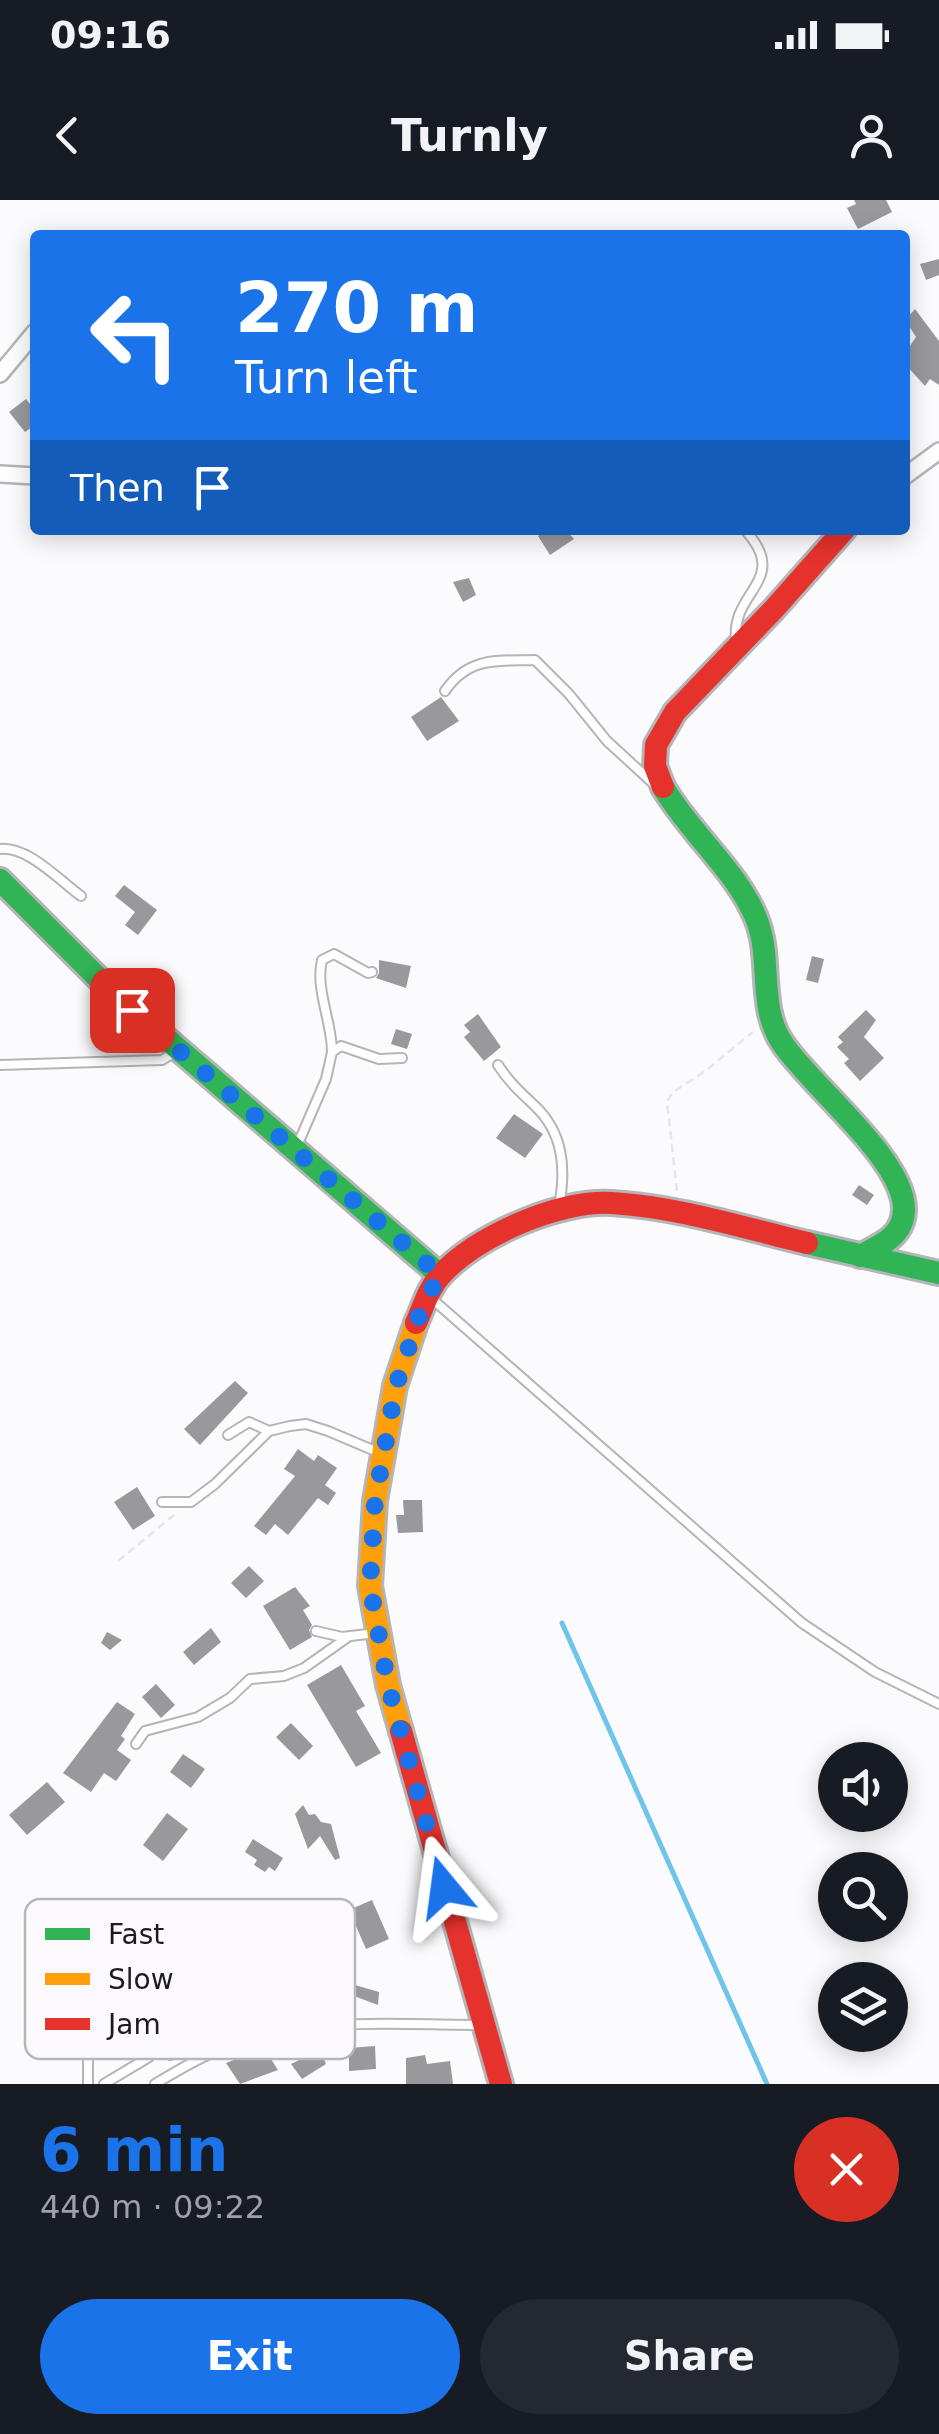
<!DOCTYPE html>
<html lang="en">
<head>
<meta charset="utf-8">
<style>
  body { margin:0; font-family:"DejaVu Sans",sans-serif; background:#242831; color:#f1f3f6; height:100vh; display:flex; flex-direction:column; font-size:38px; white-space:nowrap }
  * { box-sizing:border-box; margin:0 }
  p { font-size:32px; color:#9ea1a6 }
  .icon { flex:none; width:55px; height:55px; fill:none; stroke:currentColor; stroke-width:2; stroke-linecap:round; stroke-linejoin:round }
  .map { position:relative; height:1884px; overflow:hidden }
  .sheet { display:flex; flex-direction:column; background:#171b24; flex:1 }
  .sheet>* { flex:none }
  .guide { position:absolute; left:30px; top:30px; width:880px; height:305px; border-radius:10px; box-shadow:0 5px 25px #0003; background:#1a73e8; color:#fff; overflow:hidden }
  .buttons { position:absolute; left:818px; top:1542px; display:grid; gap:20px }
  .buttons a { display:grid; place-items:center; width:90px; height:90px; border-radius:50%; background:#171b24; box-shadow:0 5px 25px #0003; font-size:50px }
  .pin { position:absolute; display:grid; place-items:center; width:85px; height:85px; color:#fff; margin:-42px; border-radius:20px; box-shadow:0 5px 15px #0006 }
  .me { position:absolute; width:110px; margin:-55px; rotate:344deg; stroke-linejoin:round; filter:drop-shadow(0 0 8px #0008) }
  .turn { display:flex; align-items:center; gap:35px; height:210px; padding:0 40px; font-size:45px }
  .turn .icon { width:130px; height:130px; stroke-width:2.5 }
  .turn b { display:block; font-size:70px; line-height:85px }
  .then { display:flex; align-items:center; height:95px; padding:0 40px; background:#0003; gap:20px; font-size:38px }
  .round { display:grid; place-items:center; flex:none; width:105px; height:105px; border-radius:52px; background:#242831 }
  .headline { display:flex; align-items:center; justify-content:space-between; height:170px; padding:0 40px }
  h1 { font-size:60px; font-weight:600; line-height:75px; color:#1a73e8 }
  .action { display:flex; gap:20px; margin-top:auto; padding:20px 40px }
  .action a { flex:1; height:115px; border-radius:60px; background:#1a73e8; color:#fff; font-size:40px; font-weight:600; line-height:115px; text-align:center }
  .action a+a { background:#242831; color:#f1f3f6 }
  .status { display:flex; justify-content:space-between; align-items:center; height:70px; padding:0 50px; background:#171b24; direction:ltr }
  .status svg { height:28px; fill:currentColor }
  header { display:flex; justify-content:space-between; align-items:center; height:130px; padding:0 40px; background:#171b24; font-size:45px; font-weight:600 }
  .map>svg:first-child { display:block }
</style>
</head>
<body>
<div class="status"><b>09:16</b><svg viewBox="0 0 49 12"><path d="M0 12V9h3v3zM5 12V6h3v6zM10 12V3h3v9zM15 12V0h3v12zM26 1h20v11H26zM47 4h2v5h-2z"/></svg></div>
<header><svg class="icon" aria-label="back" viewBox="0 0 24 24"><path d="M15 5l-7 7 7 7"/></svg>Turnly<svg class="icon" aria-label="person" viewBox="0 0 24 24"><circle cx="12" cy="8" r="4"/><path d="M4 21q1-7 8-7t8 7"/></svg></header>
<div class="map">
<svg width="939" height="1884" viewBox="0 0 939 1884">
  <rect width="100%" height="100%" fill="#fbfafd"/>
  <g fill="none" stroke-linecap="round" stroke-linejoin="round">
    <path stroke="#6ec5eb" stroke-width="5" d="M562,1423L767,1884"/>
  </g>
  <path fill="#99989c" d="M854,0H886L892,12L858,29L847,8L856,4Z
    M939,59V75L926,80L920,64Z
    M915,109L939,141V185L930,179L925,186L905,164V153L916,137L905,120Z
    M26,199L35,210V225L25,232L9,212Z
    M546,330H566L574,339L550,355L538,336Z
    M469,378L476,395L463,402L453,382Z
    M441,497L459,521L427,541L411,517Z
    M124,685L157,710L138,735L125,725L135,712L115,696Z
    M812,756L824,759L818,783L806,780Z
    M379,760L411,766L406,788L376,778L379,773Z
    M866,810L876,820L864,837L884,858L860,881L844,863L849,859L837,847L843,842L838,837Z
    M478,814L501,847L484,861L464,837L470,832L464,825Z
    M396,829L412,834L407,849L391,844Z
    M514,914L543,934L525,958L496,938Z
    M859,985L874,995L867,1005L852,995Z
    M235,1181L248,1193L200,1245L184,1229Z
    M298,1249L314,1261L318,1255L337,1268L325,1285L336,1293L328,1305L318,1298L288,1335L275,1324L266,1335L254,1326L295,1276L284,1269Z
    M137,1287L155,1316L133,1330L114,1302Z
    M403,1300H422L423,1332L398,1333L396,1315H404Z
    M249,1366L264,1381L246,1398L231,1383Z
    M295,1387L310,1406L303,1410L312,1425L309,1430L312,1437L290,1450L263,1406Z
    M211,1428L221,1442L194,1465L183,1452Z
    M107,1432L122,1440L110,1450L101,1443Z
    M341,1465L365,1506L356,1511L381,1553L356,1567L307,1485Z
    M156,1484L175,1505L161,1518L142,1497Z
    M117,1502L135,1514L121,1536L125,1539L117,1550L131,1560L116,1581L104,1573L91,1592L63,1573Z
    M291,1523L313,1546L299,1560L276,1537Z
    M183,1554L205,1569L191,1588L170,1572Z
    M47,1582L65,1602L27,1635L9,1615Z
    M303,1605L309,1615L315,1614L321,1622L331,1624L340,1658L335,1660L320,1636L308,1649L295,1614Z
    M167,1613L188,1629L163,1661L143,1645Z
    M253,1639L283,1658L275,1671L269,1667L265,1672L254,1665L257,1660L245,1652Z
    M372,1700L389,1739L366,1749L349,1710Z
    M341,1781L379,1792L378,1805L338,1790Z
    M178,1828L188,1852L171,1861L160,1858L153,1840Z
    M375,1846L376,1869L349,1871V1848Z
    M264,1848L278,1870L240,1884L226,1863Z
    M320,1850L326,1864L302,1879L291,1864Z
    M425,1855L427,1864L450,1861L453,1884H406V1858Z"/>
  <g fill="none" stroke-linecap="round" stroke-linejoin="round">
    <defs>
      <path id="lane" d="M736,439C731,391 791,380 745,330
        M445,491C469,456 498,461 535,460L569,494L607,541L655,585
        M0,649C28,646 59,680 81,696
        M332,852C332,821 315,790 322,760L334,754L368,773L372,772
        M0,865L162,860L175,852
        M498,865C509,882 520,892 534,905C564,933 566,969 559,1007
        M297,946L326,879L332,852L341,846L379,859L402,858
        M431,1098L802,1423L875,1472L939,1504
        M228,1235L249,1222L269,1231
        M162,1302H191L215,1284L269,1231L290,1226L306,1224L328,1231L380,1253
        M316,1431L342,1437L376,1433
        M136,1544L145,1531L198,1517L230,1498L250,1479L284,1476L304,1468L348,1437
        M88,1884V1853L113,1790
        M104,1884L149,1857
        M155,1884C180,1869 204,1855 231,1845C308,1816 398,1825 479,1825"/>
      <path id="street" d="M0,174L35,132
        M0,274L35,276
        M905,276L939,251"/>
      <path id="fast" d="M663,587C689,632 737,671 756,718C773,758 757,807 783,844C811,886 904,959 904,1009C904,1036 881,1045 860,1056
        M0,680L110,790L440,1075
        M807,1043L939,1073"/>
      <path id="slow" d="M401,1531L388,1485L370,1386L375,1301L395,1186L416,1123"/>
      <path id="jam" d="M663,587L655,566L656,545L675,512L774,409L844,330
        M416,1123C423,1108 428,1089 440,1076C475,1036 559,1000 612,1003C678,1007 744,1028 807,1043
        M401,1531L501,1884"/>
    </defs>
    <use href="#lane" stroke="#b5b4b7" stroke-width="12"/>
    <use href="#street" stroke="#b5b4b7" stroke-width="20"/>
    <use href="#fast" stroke="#b5b4b7" stroke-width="28"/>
    <use href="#slow" stroke="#b5b4b7" stroke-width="28"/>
    <use href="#jam" stroke="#b5b4b7" stroke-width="28"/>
    <path stroke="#e6e6e6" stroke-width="2.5" stroke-dasharray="8 5" stroke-linecap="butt" d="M677,991L667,902L673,892L704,872L753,832
      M118,1361L174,1315"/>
    <use href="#lane" stroke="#fefeff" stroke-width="8"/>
    <use href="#street" stroke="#fefeff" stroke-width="15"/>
    <use href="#fast" stroke="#30b455" stroke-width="22"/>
    <use href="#slow" stroke="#ff9f0a" stroke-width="22"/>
    <use href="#jam" stroke="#e5322d" stroke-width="22"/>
  </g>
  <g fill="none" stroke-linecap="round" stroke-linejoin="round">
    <path stroke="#1a73e8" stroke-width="18" stroke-dasharray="0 32.4" d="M132,810L440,1075L423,1104L396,1186L375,1301L370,1386L388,1485L444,1687"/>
  </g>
  <rect x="25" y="1699" width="330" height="160" rx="15" fill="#fbf9fe" stroke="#b8b6bb" stroke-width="2.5"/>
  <rect x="45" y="1728" width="45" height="12" fill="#30b455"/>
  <rect x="45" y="1773" width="45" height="12" fill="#ff9f0a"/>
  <rect x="45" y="1818" width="45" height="12" fill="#e5322d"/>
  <g font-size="28" fill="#1d1b1f">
    <text x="108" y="1744">Fast</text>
    <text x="108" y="1789">Slow</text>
    <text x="108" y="1834">Jam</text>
  </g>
</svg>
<div class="buttons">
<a><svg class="icon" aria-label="sound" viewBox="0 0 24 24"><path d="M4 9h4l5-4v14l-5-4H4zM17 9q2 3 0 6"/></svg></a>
<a><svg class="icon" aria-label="search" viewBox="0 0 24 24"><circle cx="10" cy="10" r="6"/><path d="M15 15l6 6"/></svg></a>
<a><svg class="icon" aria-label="layers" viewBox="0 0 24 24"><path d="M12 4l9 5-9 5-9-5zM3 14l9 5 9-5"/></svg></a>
</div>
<div class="pin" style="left:132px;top:810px;background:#d93025"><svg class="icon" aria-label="arrive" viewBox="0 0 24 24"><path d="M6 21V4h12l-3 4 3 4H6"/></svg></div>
<svg class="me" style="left:444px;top:1687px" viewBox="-20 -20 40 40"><path d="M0-17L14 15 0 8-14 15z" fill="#1a73e8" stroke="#fff" stroke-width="4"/></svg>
<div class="guide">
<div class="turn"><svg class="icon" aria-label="left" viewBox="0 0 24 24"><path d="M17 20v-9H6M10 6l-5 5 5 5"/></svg><div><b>270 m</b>Turn left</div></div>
<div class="then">Then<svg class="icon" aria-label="arrive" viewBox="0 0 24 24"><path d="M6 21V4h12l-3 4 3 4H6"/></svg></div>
</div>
</div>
<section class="sheet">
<div class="headline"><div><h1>6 min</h1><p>440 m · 09:22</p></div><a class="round" style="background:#d93025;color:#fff"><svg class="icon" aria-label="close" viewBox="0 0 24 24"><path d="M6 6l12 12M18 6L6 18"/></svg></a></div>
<div class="action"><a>Exit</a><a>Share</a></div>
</section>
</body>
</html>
